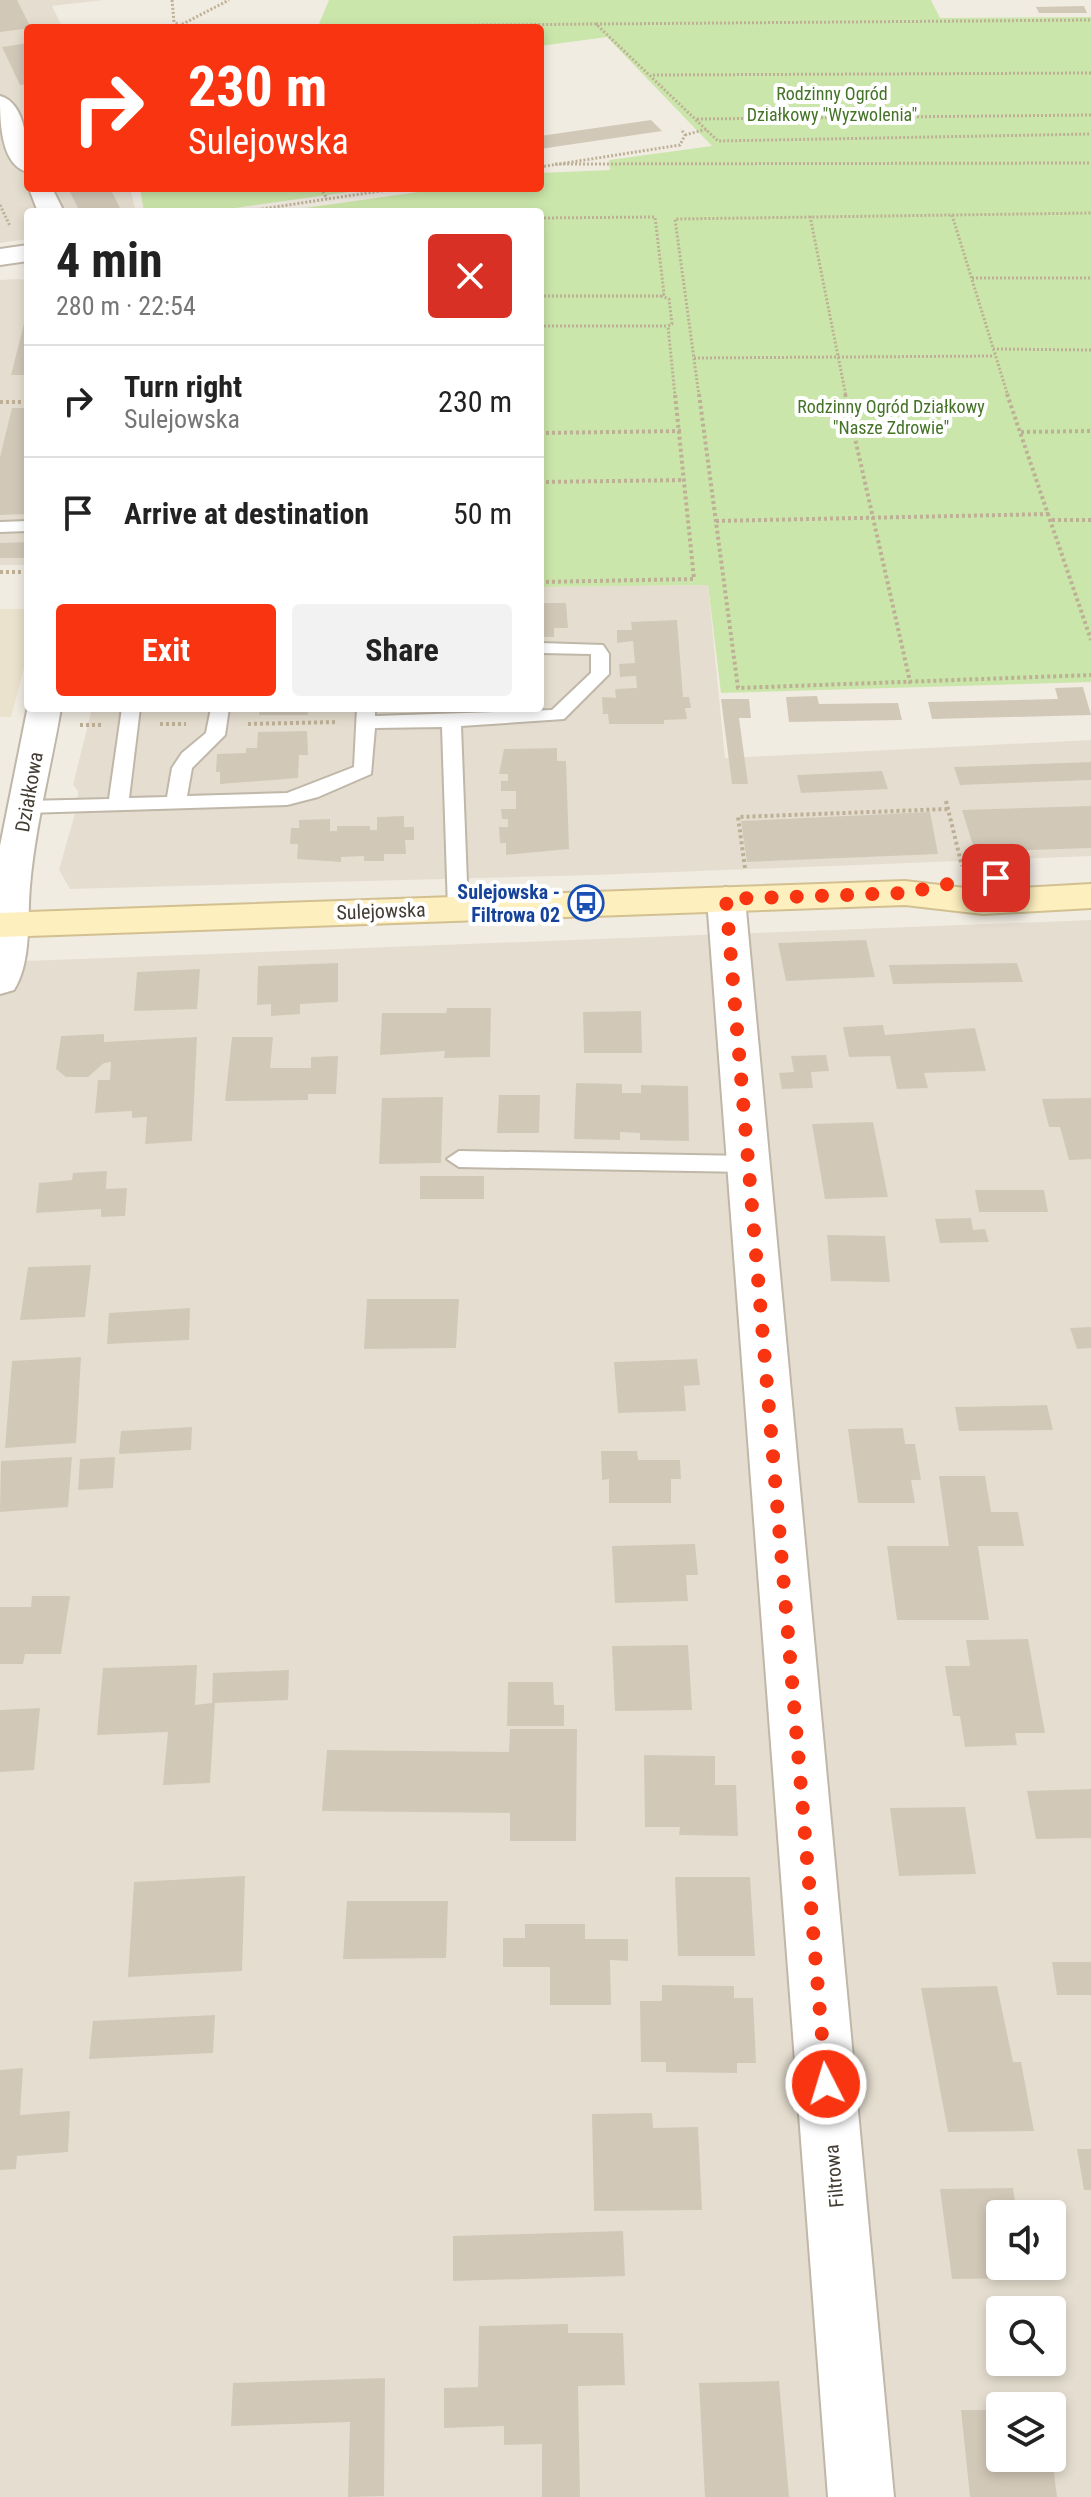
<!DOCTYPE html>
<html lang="en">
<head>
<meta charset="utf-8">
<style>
  body { margin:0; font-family:"Roboto Condensed",sans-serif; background:#f2f2f2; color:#222; height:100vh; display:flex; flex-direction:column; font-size:30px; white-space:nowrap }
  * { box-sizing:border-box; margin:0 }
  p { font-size:26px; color:#767676 }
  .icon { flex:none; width:44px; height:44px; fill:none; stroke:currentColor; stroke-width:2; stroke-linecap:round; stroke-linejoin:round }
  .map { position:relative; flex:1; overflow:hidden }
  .panel { position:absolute; left:24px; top:208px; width:520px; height:504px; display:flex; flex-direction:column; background:#fff; border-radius:8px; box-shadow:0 4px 12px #0003 }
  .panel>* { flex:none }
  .guide { position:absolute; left:24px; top:24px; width:520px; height:168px; border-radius:8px; box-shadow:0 4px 12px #0003; background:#f93411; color:#fff; overflow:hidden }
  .fabs { position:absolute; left:986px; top:2200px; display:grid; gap:16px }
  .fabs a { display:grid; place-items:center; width:80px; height:80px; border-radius:8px; background:#fff; box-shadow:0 4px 12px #0003; font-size:40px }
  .pin { position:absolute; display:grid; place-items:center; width:68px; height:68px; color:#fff; margin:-34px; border-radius:16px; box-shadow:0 4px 12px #0006 }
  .me { position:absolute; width:88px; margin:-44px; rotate:355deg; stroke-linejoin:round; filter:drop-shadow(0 0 6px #0008) }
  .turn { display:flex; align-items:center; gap:28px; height:168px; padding:0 32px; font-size:36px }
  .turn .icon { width:104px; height:104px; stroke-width:2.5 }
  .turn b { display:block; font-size:56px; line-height:68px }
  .round { display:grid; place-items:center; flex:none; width:84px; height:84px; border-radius:8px; background:#f2f2f2 }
  .head { display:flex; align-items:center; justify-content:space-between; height:136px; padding:0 32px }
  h1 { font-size:48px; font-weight:700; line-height:60px }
  .action { display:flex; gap:16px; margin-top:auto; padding:16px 32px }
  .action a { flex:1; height:92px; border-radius:8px; background:#f93411; color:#fff; font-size:32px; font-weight:700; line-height:92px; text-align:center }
  .action a+a { background:#f2f2f2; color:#222 }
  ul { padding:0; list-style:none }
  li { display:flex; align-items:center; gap:24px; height:112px; padding:0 32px; border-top:2px solid #e0e0e0 }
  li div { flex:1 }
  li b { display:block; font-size:30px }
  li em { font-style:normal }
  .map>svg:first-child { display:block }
</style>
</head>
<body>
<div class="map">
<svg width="1091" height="2497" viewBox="0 0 1091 2497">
  <rect width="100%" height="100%" fill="#f1ece2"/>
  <path fill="#e5ded0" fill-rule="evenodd" d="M0,0H104L52,6L63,28H28V188H130L136,212H28V239L0,243Z
    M16,279L28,280V565H0V280Z
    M708,585L725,758L1091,740V856L596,875L70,889L59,870L77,806L78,791L73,785L92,708H540V587Z
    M1091,920V2497H0V962ZM1000,2214H1052V2266H1000ZM1000,2310H1052V2362H1000ZM1000,2406H1052V2458H1000Z"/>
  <path fill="#eae2cc" d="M0,609H28V653L11,717H0Z"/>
  <path fill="#cbe6aa" d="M329,0H931L940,18L1091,17V682L721,693L708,585L540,587V212H276L447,188H540V173L610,170L609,160L712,146L607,37L540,46V28H182L319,24Z
    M140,188H378L206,212H144Z"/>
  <path fill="#d2c8b8" d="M0,0H17L31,28L0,32Z
    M1084,6L1087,13H1039L1036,7Z
    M28,43V84L20,85L2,47Z
    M651,120L662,131L540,149V136Z
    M68,188H110L122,212H80Z
    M27,312L28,375H11Z
    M12,408H28V514L0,515V457Z
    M28,542L26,558H0V543Z
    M540,603H566L568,628H554V637H540Z
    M677,620L683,697H689L691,708H685L687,719L664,720V724H609L608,714H603L602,697L616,698L615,689L637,688L636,676L620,677L619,664L635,663L633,641L617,643V630H632L631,622Z
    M1083,687L1091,715L932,719L928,702L1058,699L1055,688Z
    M817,696L819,704L898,703L902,720L789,722L786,697Z
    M721,699H749L751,718H739L748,784H732Z
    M260,708H308V715H259Z
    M307,731L308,755H299L298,778L220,784V772H216L217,754L246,753V748H257L258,732Z
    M557,748V761H566L569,849L506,855V843H500L499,827H508V819H502L501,809H516V791H501V781H508V774H499L504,749Z
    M1091,762V780L960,785L954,767Z
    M882,771L888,789L801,793L797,775Z
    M1091,806V848L975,852L962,810Z
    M930,812L938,854L747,862L741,821Z
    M404,816V827H414V840H405L406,854H384V861H364V856L341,857V862L297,859L298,844H290L291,828H299V820L330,819V831H337V826H370V830H377V817Z
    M866,940L875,977L786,981L778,943Z
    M338,963V1002L300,1004V1014L271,1016V1004L257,1005L258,966Z
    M1017,963L1023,982L893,984L889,965Z
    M200,969L197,1009L134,1011L137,972Z
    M447,1008H491L490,1057L444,1058L445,1051L380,1055L382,1013H446Z
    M641,1011L642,1053H584L583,1012Z
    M883,1025L885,1035L975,1028L986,1071L924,1073L928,1088L897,1089L890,1056L849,1057L843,1027Z
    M104,1034V1042L197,1037L192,1141L145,1144L147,1117L132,1118V1111L95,1113L98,1080H110L111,1062L104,1063L88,1077H66L56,1069L61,1036Z
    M232,1037H273L270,1068H311V1057L338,1056L336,1094H308V1100L225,1101Z
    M826,1055L829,1071L811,1072L813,1088L782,1089L779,1073L794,1072L791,1056Z
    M576,1083L622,1084V1093H641V1085L688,1086L689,1141L640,1140V1133L620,1132V1140L574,1139Z
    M499,1095H540L539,1133H497Z
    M443,1097L441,1163L379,1164L382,1098Z
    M1091,1098V1159L1069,1160L1060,1127H1049L1042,1099Z
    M873,1122L888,1197L825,1199L812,1124Z
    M107,1171L106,1189L127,1188L125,1216L101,1217V1209L36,1213L39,1183L72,1180L73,1173Z
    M420,1176H484V1199H420Z
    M975,1190H1044L1048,1212H979Z
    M971,1218L973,1230L985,1229L989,1242L940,1243L935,1219Z
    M827,1235L885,1236L890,1282L831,1281Z
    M91,1265L85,1317L20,1320L28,1267Z
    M367,1299H459L456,1348L364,1349Z
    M190,1308L189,1340L107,1344L109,1313Z
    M1091,1327V1348L1077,1349L1070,1328Z
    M81,1357L76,1443L5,1448L12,1361Z
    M697,1359L700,1385L684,1386L686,1411L618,1413L614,1362Z
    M1047,1405L1053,1430L959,1431L955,1407Z
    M192,1427L191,1450L119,1454L121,1431Z
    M903,1428L905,1444H915L921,1480H911L915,1503H858L848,1429Z
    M601,1451H637L638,1460H680L681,1479H671V1503H609V1479L602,1480Z
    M72,1457L68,1507L0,1512L1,1461Z
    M115,1457L113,1488L78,1490L80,1459Z
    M939,1476H985L991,1512H1018L1024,1546H978L989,1620H897L887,1546H949Z
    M695,1544L698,1575H686L688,1601L615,1603L612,1546Z
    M32,1596H70L61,1654H25L23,1664H0V1607H31Z
    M1028,1639L1045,1733H1015L1017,1745L965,1747L960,1716H953L945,1666H970L966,1640Z
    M688,1645L692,1710L615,1711L612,1646Z
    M197,1665L195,1705L212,1703L213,1673L289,1670L288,1700L215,1703L210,1783L163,1785L168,1732L97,1735L103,1668Z
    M508,1682H553L554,1705H564V1726H507Z
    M40,1708L34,1770L0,1772V1710Z
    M510,1729H577L576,1841H510V1813L322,1811L327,1750L509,1752Z
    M644,1755L715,1756V1785H736L738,1836L679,1835L680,1827H645Z
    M1091,1789V1838L1036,1839L1027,1791Z
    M965,1807L976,1874L899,1876L890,1808Z
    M245,1876L242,1971L128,1977L134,1882Z
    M675,1877H750L755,1956H678Z
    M347,1901H448L446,1958L343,1959Z
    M525,1924H585V1939H628V1961L610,1960L611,2005H550V1967H503V1938H525Z
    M1052,1962H1091V1995H1057Z
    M662,1985L734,1986V1998H753L756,2063H737V2073L666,2072V2062H641L640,2001H662Z
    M997,1986L1013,2062H1021L1034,2131L948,2132L921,1988Z
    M215,2015L213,2053L89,2059L93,2021Z
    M23,2068L20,2115L70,2111L68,2152L17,2156L16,2169L0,2170V2070Z
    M652,2113L653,2128L698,2127L702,2210L594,2211L592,2114Z
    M1077,2149H1091V2190H1084Z
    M1013,2188L1017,2214H1000V2266H1025L1027,2278L952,2279L940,2189Z
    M623,2231L625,2276L453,2281V2236Z
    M568,2324V2333H623L625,2385L578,2386L580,2497H542V2444L504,2445V2426L444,2428V2388L478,2387L479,2326Z
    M385,2378L384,2496L348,2497L350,2422L231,2426L233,2383Z
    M779,2381L789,2497H705L699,2383Z
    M961,2410H1000V2458H1052L1057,2497H970Z"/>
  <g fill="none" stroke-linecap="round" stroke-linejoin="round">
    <defs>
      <path id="lane" d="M28,521V531L0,532V522Z
        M540,643L603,645L609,654V674L564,719L461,726L468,909L465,914L458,916L448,909L442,727L375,728L371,774L318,797L287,805L26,813L16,807L26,801L109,799L122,708H140L129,798L167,797L172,768L182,753L206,733L211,708H229L225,735L192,768L187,796L287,793L354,767L357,708H375V716L552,710L591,673V654L540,653Z
        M459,1151L748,1156L760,1164L748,1172L459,1167L447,1159Z"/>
      <path id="street" d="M0,96C27,103 28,150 28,172C0,166 0,119 0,96Z
        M28,186L52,188L64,212H38Z
        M28,245V261L0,265V249Z
        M28,706L61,708C51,767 35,827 30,886C27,919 32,961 14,990L0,994V846Z
        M726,887L739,891L745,899L894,2497H828L707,899L713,891Z"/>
      <path id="secondary" d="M905,881L983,890L1091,884V908L983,914L905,905L0,937V913Z"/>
    </defs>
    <use href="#lane" stroke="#bfb7a8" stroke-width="4"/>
    <use href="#street" stroke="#bfb7a8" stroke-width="4"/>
    <use href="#secondary" stroke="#d2c091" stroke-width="4"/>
    <path stroke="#beb096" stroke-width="3" stroke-dasharray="2 2" stroke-linecap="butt" d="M172,0L174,22L184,28L596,24L718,141L1091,134
      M596,24L1091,20
      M175,28L229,0
      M653,75L1091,73
      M697,119L1091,115
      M685,135L707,129
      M555,164L1091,163
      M540,167L680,145L685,135L681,129
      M321,188L327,199
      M0,205L10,226
      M242,212L400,188
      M952,215L1008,396
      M810,216L846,396
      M540,218L655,217L664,294L661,296L669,299L672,324L668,326L675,396
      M972,278H1091
      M540,296H661
      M540,326H668
      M993,349L1091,350
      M694,358L994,356
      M699,396L675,219L1091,213"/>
    <path stroke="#beb096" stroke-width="4" stroke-dasharray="3 3" stroke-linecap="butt" d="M699,394L738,688L1091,675
      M845,394L911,686
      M1007,394L1091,640
      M0,402H28
      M1021,432L1091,431
      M540,433L681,431
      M540,482L685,480
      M1052,520H1091
      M716,521L1050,514
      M0,572H28
      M540,582L694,579L675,394
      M160,724H186
      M248,724L338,722
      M80,725H102
      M946,801L962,866
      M745,868L738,817L948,809"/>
    <use href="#lane" fill="#fff" fill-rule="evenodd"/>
    <use href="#street" fill="#fff" fill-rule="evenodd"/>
    <use href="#secondary" fill="#feefbf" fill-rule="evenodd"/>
  </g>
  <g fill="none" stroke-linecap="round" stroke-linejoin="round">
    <path stroke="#f93411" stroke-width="14" stroke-dasharray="0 25.2" d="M826,2084L726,899L905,893L973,879L996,878"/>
  </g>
  <defs>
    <symbol id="bus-ring" viewBox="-11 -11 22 22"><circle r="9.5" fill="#fff" stroke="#1a4fb4" stroke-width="1.5"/><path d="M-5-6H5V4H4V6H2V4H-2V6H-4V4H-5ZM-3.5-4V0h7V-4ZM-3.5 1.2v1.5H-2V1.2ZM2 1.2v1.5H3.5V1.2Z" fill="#1a4fb4"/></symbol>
  </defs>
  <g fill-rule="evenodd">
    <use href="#bus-ring" x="566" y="883" width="40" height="40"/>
  </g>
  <g text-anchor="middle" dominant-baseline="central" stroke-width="8" stroke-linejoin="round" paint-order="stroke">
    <g font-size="18" fill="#447327" stroke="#fff">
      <text x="832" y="93">Rodzinny Ogród<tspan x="832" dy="21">Działkowy "Wyzwolenia"</tspan></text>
      <text x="891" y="406">Rodzinny Ogród Działkowy<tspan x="891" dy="21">"Nasze Zdrowie"</tspan></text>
    </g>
    <g font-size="20" fill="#423c33" stroke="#fff">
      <text transform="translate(29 792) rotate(-80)">Działkowa</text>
      <text transform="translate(381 911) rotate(-2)">Sulejowska</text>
      <text transform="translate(834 2176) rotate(-95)">Filtrowa</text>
    </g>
    <g font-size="20" font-weight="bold" fill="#164399" stroke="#fff" text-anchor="end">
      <text x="560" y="892">Sulejowska -<tspan x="560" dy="23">Filtrowa 02</tspan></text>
    </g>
  </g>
</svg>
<div class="fabs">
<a><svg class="icon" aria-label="sound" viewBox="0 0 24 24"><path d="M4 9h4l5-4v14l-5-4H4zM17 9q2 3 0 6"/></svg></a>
<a><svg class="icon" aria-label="search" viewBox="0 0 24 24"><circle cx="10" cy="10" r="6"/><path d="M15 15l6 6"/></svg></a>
<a><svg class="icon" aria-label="layers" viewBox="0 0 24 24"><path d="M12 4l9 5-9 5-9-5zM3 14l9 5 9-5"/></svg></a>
</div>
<div class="pin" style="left:996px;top:878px;background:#d93025"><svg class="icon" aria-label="arrive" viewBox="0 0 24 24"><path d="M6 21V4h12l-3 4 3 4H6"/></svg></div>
<svg class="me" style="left:826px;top:2084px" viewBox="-20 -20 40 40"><circle r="17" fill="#f93411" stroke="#fff" stroke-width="3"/><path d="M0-11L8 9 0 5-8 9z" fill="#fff"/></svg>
<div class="guide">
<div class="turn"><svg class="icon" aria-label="right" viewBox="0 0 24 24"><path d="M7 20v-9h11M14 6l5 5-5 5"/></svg><div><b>230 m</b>Sulejowska</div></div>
</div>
<section class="panel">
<div class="head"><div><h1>4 min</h1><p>280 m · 22:54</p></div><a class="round" style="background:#d93025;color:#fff"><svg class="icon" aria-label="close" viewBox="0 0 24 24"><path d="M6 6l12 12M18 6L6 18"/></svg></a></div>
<ul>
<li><svg class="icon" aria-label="right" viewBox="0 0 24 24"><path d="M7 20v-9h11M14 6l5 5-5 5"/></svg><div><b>Turn right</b><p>Sulejowska</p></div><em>230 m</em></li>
<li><svg class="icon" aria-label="arrive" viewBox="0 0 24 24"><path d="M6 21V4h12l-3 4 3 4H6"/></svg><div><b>Arrive at destination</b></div><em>50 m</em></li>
</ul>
<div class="action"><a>Exit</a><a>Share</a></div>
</section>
</div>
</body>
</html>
